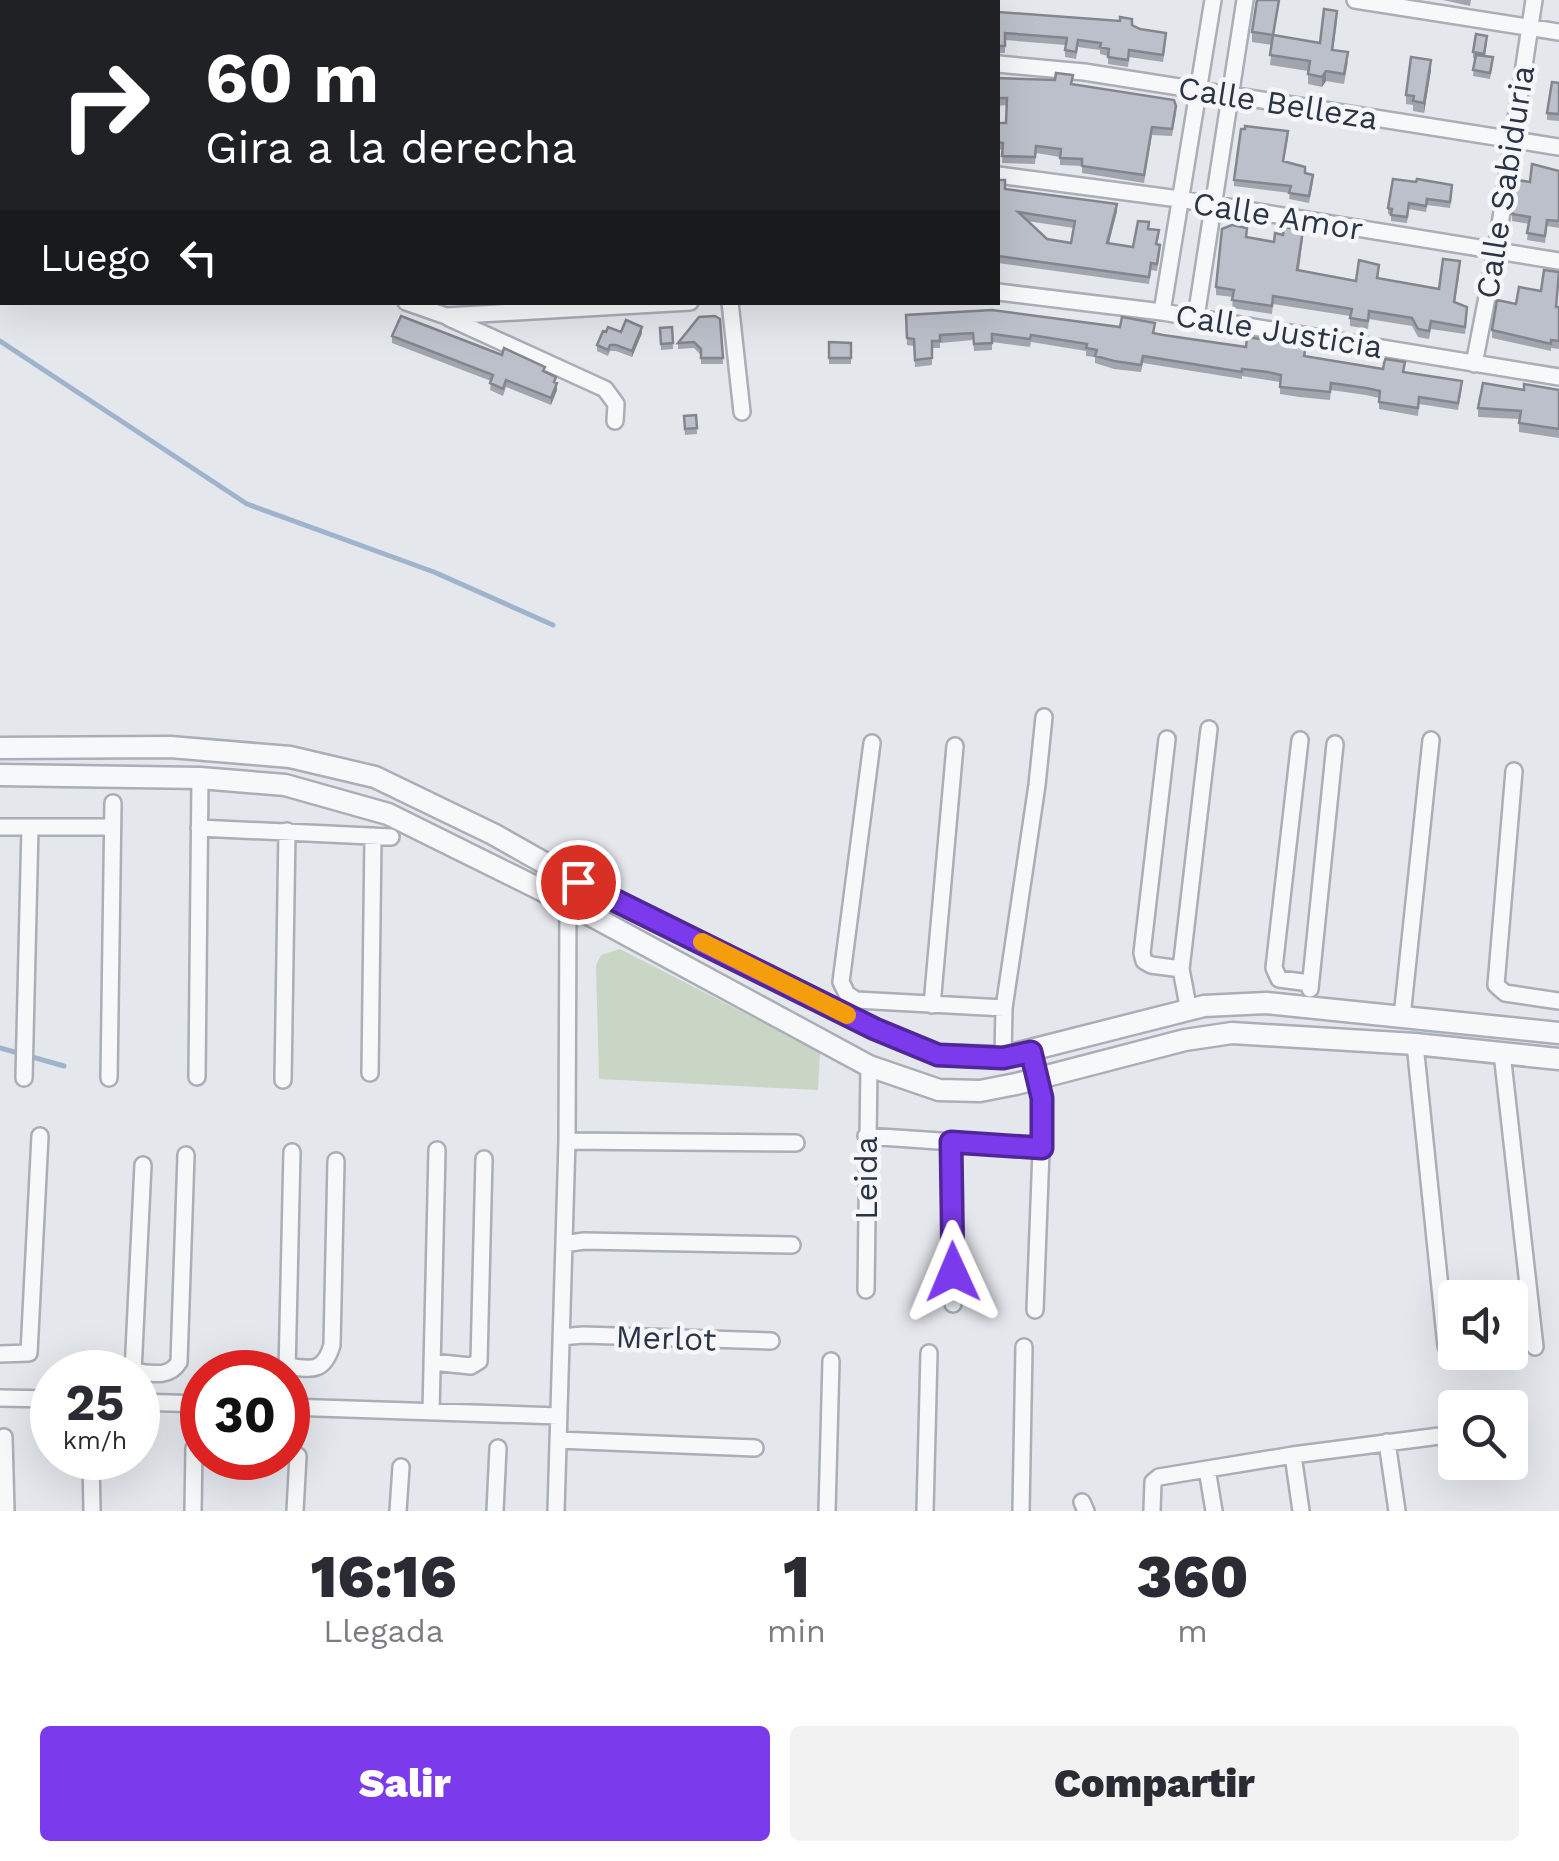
<!DOCTYPE html>
<html lang="es">
<head>
<meta charset="utf-8">
<style>
  body { margin:0; font-family:"Work Sans",sans-serif; background:#f2f2f3; color:#2b2b33; height:100vh; display:flex; flex-direction:column; font-size:38px; white-space:nowrap }
  * { box-sizing:border-box; margin:0 }
  p { font-size:32px; color:#7c7c81 }
  .icon { flex:none; width:55px; height:55px; fill:none; stroke:currentColor; stroke-width:2; stroke-linecap:round; stroke-linejoin:round }
  .map { position:relative; height:1511px; overflow:hidden }
  .panel { display:flex; flex-direction:column; background:#fff; flex:1 }
  .panel>* { flex:none }
  .hud { position:absolute; left:0px; top:0px; width:1000px; height:305px; box-shadow:0 10px 40px #0002; background:#202124; color:#fff; overflow:hidden }
  .fabs { position:absolute; left:1438px; top:1280px; display:grid; gap:20px }
  .fabs a { display:grid; place-items:center; width:90px; height:90px; border-radius:10px; background:#fff; box-shadow:0 10px 40px #0002; font-size:50px }
  .speed { position:absolute; left:30px; top:1350px; display:flex; gap:20px; font-size:50px; font-weight:700; text-align:center }
  .speed>* { display:grid; place-content:center; width:130px; height:130px; border-radius:50%; background:#fff; box-shadow:0 10px 40px #0002; line-height:1 }
  .speed small { font-size:25px; font-weight:400 }
  .speed .limit { border:15px solid #d22; background:#fff; color:#111 }
  .pin { position:absolute; display:grid; place-items:center; width:85px; height:85px; color:#fff; margin:-42px; border:5px solid #fff; border-radius:50%; box-shadow:0 2px 10px #0007 }
  .me { position:absolute; width:110px; margin:-55px; rotate:359deg; stroke-linejoin:round; filter:drop-shadow(0 0 8px #0008) }
  .turn { display:flex; align-items:center; gap:35px; height:210px; padding:0 40px; font-size:45px }
  .turn .icon { width:130px; height:130px; stroke-width:2.5 }
  .turn b { display:block; font-size:70px; line-height:85px }
  .then { display:flex; align-items:center; height:95px; padding:0 40px; background:#0003; gap:20px; font-size:38px }
  .eta { display:flex; justify-content:space-evenly; align-items:center; height:170px; text-align:center }
  .eta b { font-size:60px; font-weight:800; line-height:70px }
  .action { display:flex; gap:20px; margin-top:auto; padding:20px 40px }
  .action a { flex:1; height:115px; border-radius:10px; background:#7c3aed; color:#fff; font-size:40px; font-weight:800; line-height:115px; text-align:center }
  .action a+a { background:#f2f2f3; color:#2b2b33 }
  .map>svg:first-child { display:block }
</style>
</head>
<body>
<div class="map">
<svg width="1559" height="1511" viewBox="0 0 1559 1511">
  <rect width="100%" height="100%" fill="#e4e7ec"/>
  <path fill="#c9d6c5" d="M620,949L820,1052L818,1090L599,1079L596,965L601,955Z"/>
  <g fill="none" stroke-linecap="round" stroke-linejoin="round">
    <path stroke="#9fb4cc" stroke-width="5" d="M118,2L120,0
      M0,118L2,116
      M0,341L247,504L434,572L553,625
      M0,1048L64,1066"/>
    <defs>
      <path id="minor" d="M1355,0L1559,32
        M899,2L920,0
        M998,64L1084,72L1559,147
        M998,175L1179,199L1559,261
        M998,292L1162,312L1559,377
        M406,302L446,316L690,302
        M730,302L742,412
        M1162,312L1213,0
        M1196,317L1245,0
        M449,318L605,389L616,404L615,421
        M1474,364L1496,251L1534,0
        M1167,739L1142,953L1144,961L1151,965L1181,969
        M1300,740L1274,968L1279,979L1310,983
        M872,743L841,982L847,994L856,1000L1004,1008
        M1514,771L1496,985L1505,993L1559,1001
        M0,827H112
        M199,828L391,837
        M1310,989L1335,744
        M932,1005L955,746
        M1189,1011L1181,969L1209,729
        M1402,1017L1431,740
        M1415,1044L1446,1346
        M1031,1051L1043,1098L1035,1310
        M1502,1053L1535,1347
        M1003,1057L1004,1008L1037,785L1044,717
        M370,1073L373,836
        M197,1077L200,778
        M24,1078L30,827
        M109,1078L113,803
        M283,1080L287,831
        M866,1136L1042,1148
        M567,1141L796,1143
        M951,1142L953,1304
        M564,1244L584,1241L792,1245
        M866,1290L869,1066
        M561,1337L583,1335L771,1341
        M0,1354L29,1353L40,1136
        M432,1362L471,1366L479,1361L484,1159
        M287,1366C313,1370 324,1372 332,1345L336,1161
        M133,1371C150,1373 169,1379 179,1362L186,1155
        M133,1372L143,1165
        M287,1372L292,1152
        M0,1398L52,1399
        M138,1402L202,1404
        M288,1407L559,1416
        M431,1412L437,1150
        M4,1437L6,1511
        M558,1440L755,1448
        M1387,1442L1397,1511
        M1293,1455L1301,1511
        M91,1458L92,1511
        M1207,1469L1214,1511
        M1082,1502L1086,1511
        M193,1511L194,1448
        M295,1511L298,1456
        M398,1511L401,1467
        M495,1511L498,1448
        M556,1511L567,1141L568,903L572,894
        M827,1511L831,1361
        M925,1511L929,1353
        M1021,1511L1024,1347
        M1152,1511L1153,1482L1159,1477L1293,1455L1455,1434"/>
      <path id="tertiary" d="M0,748L170,747L290,757L375,777L493,834L578,882L875,1029L938,1055L1003,1057L1204,1006L1266,1003L1559,1033
        M0,775L200,778L285,785L388,814L568,903L869,1066L939,1090L980,1091L1016,1084L1185,1040L1232,1033L1415,1044L1559,1059"/>
    </defs>
    <use href="#minor" stroke="#a9aeb7" stroke-width="20"/>
    <use href="#tertiary" stroke="#a9aeb7" stroke-width="25"/>
    <use href="#minor" stroke="#f7f8fa" stroke-width="15"/>
    <use href="#tertiary" stroke="#f7f8fa" stroke-width="20"/>
  </g>
  <path fill="#a1a5ae" fill-rule="evenodd" d="M1443,0H1471L1470,6Z
    M998,12L1132,25L1166,40L1163,62L1129,57L1128,67L1108,64V56L1100,54V50L1078,47L1076,59L1065,57V45L1005,40V53H998Z
    M1337,21L1333,50L1348,62L1344,84L1326,81L1322,87L1308,84V71L1270,65L1272,45L1252,42V32L1320,43Z
    M1487,42L1485,56L1493,63L1490,79L1473,76L1475,59L1473,58V52Z
    M1431,70L1424,113L1413,111V105L1406,104V95Z
    M998,78L1072,84L1176,113L1172,136L1152,135L1144,183L1082,173V166L1060,165V157L1036,153L1035,164L1002,163L1003,150L998,149V123H1006L1007,105L998,106Z
    M1559,83V121L1547,120V113Z
    M1288,138L1284,161L1305,173L1313,182L1309,203L1289,199L1290,193L1234,186V180Z
    M1559,171V228L1547,226L1545,243L1527,240L1529,224L1512,221V214L1530,182Z
    M998,180L1005,189L1117,211L1109,243L1133,247L1148,229L1159,237L1157,244L1160,252L1157,271L1151,270L1149,284L998,263ZM1027,221L1074,228L1071,243L1047,239Z
    M1452,191L1450,208L1427,205L1426,212L1409,209L1407,223L1391,221V215L1388,214V208Z
    M1247,238L1274,242L1303,238L1299,270L1356,281L1379,272L1378,278L1439,289L1460,269L1455,303L1467,315L1465,334L1431,329L1429,339L1418,337L1412,326L1369,319L1368,329L1350,326V316L1273,304L1272,314L1232,308L1233,297L1216,295V287Z
    M1559,272L1557,307H1559V349L1551,348V351L1492,338V330L1516,304L1541,291Z
    M906,315L1154,333L1404,372L1462,388L1458,410L1419,404L1418,416L1379,409V398L1366,395L1331,390L1330,400L1299,397L1280,394V382L1242,376V379L1143,363L1141,372L1114,369L1095,363V357L1086,356V351L1031,342L1030,347L992,342V350L974,351L973,340L940,343V348H932V365L915,367L914,346L907,345Z
    M720,319L723,364H701V355L694,348L678,349V343Z
    M672,327L673,349L661,350L660,328Z
    M621,332L642,333L632,357L616,351H610L608,356L597,351V345Z
    M392,336L545,372L556,383L557,390L551,405L506,387L503,396L490,390L491,381L392,343Z
    M829,342L851,343V364H829Z
    M1524,390H1559V438L1519,432V419L1478,417V408Z
    M696,415L697,434L685,435L684,422Z"/>
  <path fill="#83868d" d="M1431,60V70L1424,113V103Z
    M1326,71V81L1322,87V77Z
    M1117,204V211L1107,250V243Z
    M642,327V333L632,357V351Z
    M557,383V390L551,405V398Z"/>
  <path fill="#bbc0ca" stroke="#83868d" stroke-width="2.5" fill-rule="evenodd" d="M1257,0H1279L1273,35L1320,43L1324,9L1337,11L1332,50L1348,52L1344,74L1326,71L1322,77L1308,74L1310,61L1270,55L1273,35L1252,32Z
    M998,12L1120,21V17L1132,19V25L1140,29L1166,33L1163,55L1129,50L1128,60L1108,57L1109,49L1100,47L1101,43L1078,40L1076,52L1065,50L1067,38L1005,33V46H998Z
    M1476,34L1487,36L1484,54L1473,52Z
    M1476,55L1493,57L1490,73L1473,70Z
    M1411,57L1431,60L1424,103L1413,101L1414,96L1406,95Z
    M1056,73L1073,75L1071,84L1174,100L1176,106L1172,129L1152,127L1144,175L1082,166V159L1060,158L1061,149L1036,146L1035,157L1002,156L1003,143L998,142V123H1006L1007,98H998V78L1055,80Z
    M1552,82L1559,83V114L1547,113Z
    M1245,126L1288,131L1283,161L1305,167V173L1313,175L1309,196L1289,193L1291,186L1234,180L1241,129H1245Z
    M1532,164L1559,171V221L1547,220L1545,236L1527,233L1530,217L1512,214L1517,180L1530,182Z
    M1393,179L1416,182L1417,179L1452,185L1450,202L1427,199L1426,206L1409,203L1407,217L1391,215L1392,209L1388,208Z
    M998,180H1005V189L1117,204L1107,243L1133,247L1138,221L1149,222L1148,229L1159,230L1156,244L1160,245L1157,264L1151,263L1149,277L998,256ZM1018,212L1075,221L1071,243L1047,239Z
    M1232,225L1247,228L1246,237L1274,242L1275,233L1283,235L1284,227L1303,230L1297,270L1356,281L1359,260L1379,265L1377,278L1439,289L1443,259L1460,261L1454,302L1467,307L1465,327L1431,321L1429,331L1418,329L1412,318L1369,311L1368,321L1350,318L1352,309L1273,296L1272,306L1232,300L1234,290L1216,287L1222,229Z
    M1544,270L1559,272L1556,307H1559V341L1551,340V344L1492,330L1497,300L1516,304L1519,287L1541,291Z
    M992,310L1120,327L1122,317L1155,323L1153,333L1163,335L1246,347L1247,337L1306,346L1304,356L1383,369L1385,359L1405,362L1403,372L1462,381L1458,403L1419,397L1418,408L1379,402L1380,391L1366,388L1331,383L1330,392L1280,387L1281,375L1268,372L1242,369V372L1143,356L1141,365L1114,361L1095,356L1097,350L1086,348L1087,344L1031,335L1030,339L992,334V343L974,344L973,333L940,335V341H932V358L915,360L914,339L907,338L906,315Z
    M401,316L502,355L504,348L545,367L543,371L556,377L554,382L557,383L551,398L506,380L503,389L490,383L493,375L392,336Z
    M715,316L720,319L723,358H701V349L694,342L678,343L699,317Z
    M626,320L642,327L632,351L616,345H610L608,350L597,345L603,331L606,332L608,327L621,332Z
    M672,327L673,343L661,344L660,328Z
    M829,342L851,343V358H829Z
    M1483,383L1524,390V384L1559,390V429L1519,423L1521,411L1478,408Z
    M696,415L697,428L685,429L684,416Z"/>
  <g fill="none" stroke-linecap="round" stroke-linejoin="round">
    <defs>
      <path id="route" d="M578,882L875,1029L938,1055L1003,1058L1031,1052L1042,1098V1148L951,1142L953,1272"/>
    </defs>
    <use href="#route" stroke="#51269a" stroke-width="25"/>
    <use href="#route" stroke="#7c3aed" stroke-width="18"/>
    <path stroke="#f59e0b" stroke-width="18" d="M702,942L847,1015"/>
  </g>
  <g text-anchor="middle" dominant-baseline="central" stroke-width="9" stroke-linejoin="round" paint-order="stroke">
    <g font-size="32" fill="#2b3445" stroke="#f4f6f9">
      <text transform="translate(1278 103) rotate(9)">Calle Belleza</text>
      <text transform="translate(1505 182) rotate(-81)">Calle Sabiduria</text>
      <text transform="translate(1278 216) rotate(9)">Calle Amor</text>
      <text transform="translate(1279 331) rotate(9)">Calle Justicia</text>
      <text transform="translate(866 1178) rotate(-90)">Leida</text>
      <text transform="translate(666 1338) rotate(2)">Merlot</text>
    </g>
  </g>
</svg>
<div class="fabs">
<a><svg class="icon" aria-label="sound" viewBox="0 0 24 24"><path d="M4 9h4l5-4v14l-5-4H4zM17 9q2 3 0 6"/></svg></a>
<a><svg class="icon" aria-label="search" viewBox="0 0 24 24"><circle cx="10" cy="10" r="6"/><path d="M15 15l6 6"/></svg></a>
</div>
<div class="speed"><div>25<small>km/h</small></div><div class="limit">30</div></div>
<div class="pin" style="left:578px;top:882px;background:#d93025"><svg class="icon" aria-label="arrive" viewBox="0 0 24 24"><path d="M6 21V4h12l-3 4 3 4H6"/></svg></div>
<svg class="me" style="left:953px;top:1272px" viewBox="-20 -20 40 40"><path d="M0-17L14 15 0 8-14 15z" fill="#7c3aed" stroke="#fff" stroke-width="4"/></svg>
<div class="hud">
<div class="turn"><svg class="icon" aria-label="right" viewBox="0 0 24 24"><path d="M7 20v-9h11M14 6l5 5-5 5"/></svg><div><b>60 m</b>Gira a la derecha</div></div>
<div class="then">Luego<svg class="icon" aria-label="left" viewBox="0 0 24 24"><path d="M17 20v-9H6M10 6l-5 5 5 5"/></svg></div>
</div>
</div>
<section class="panel">
<div class="eta">
<div><b>16:16</b><p>Llegada</p></div>
<div><b>1</b><p>min</p></div>
<div><b>360</b><p>m</p></div>
</div>
<div class="action"><a>Salir</a><a>Compartir</a></div>
</section>
</body>
</html>
